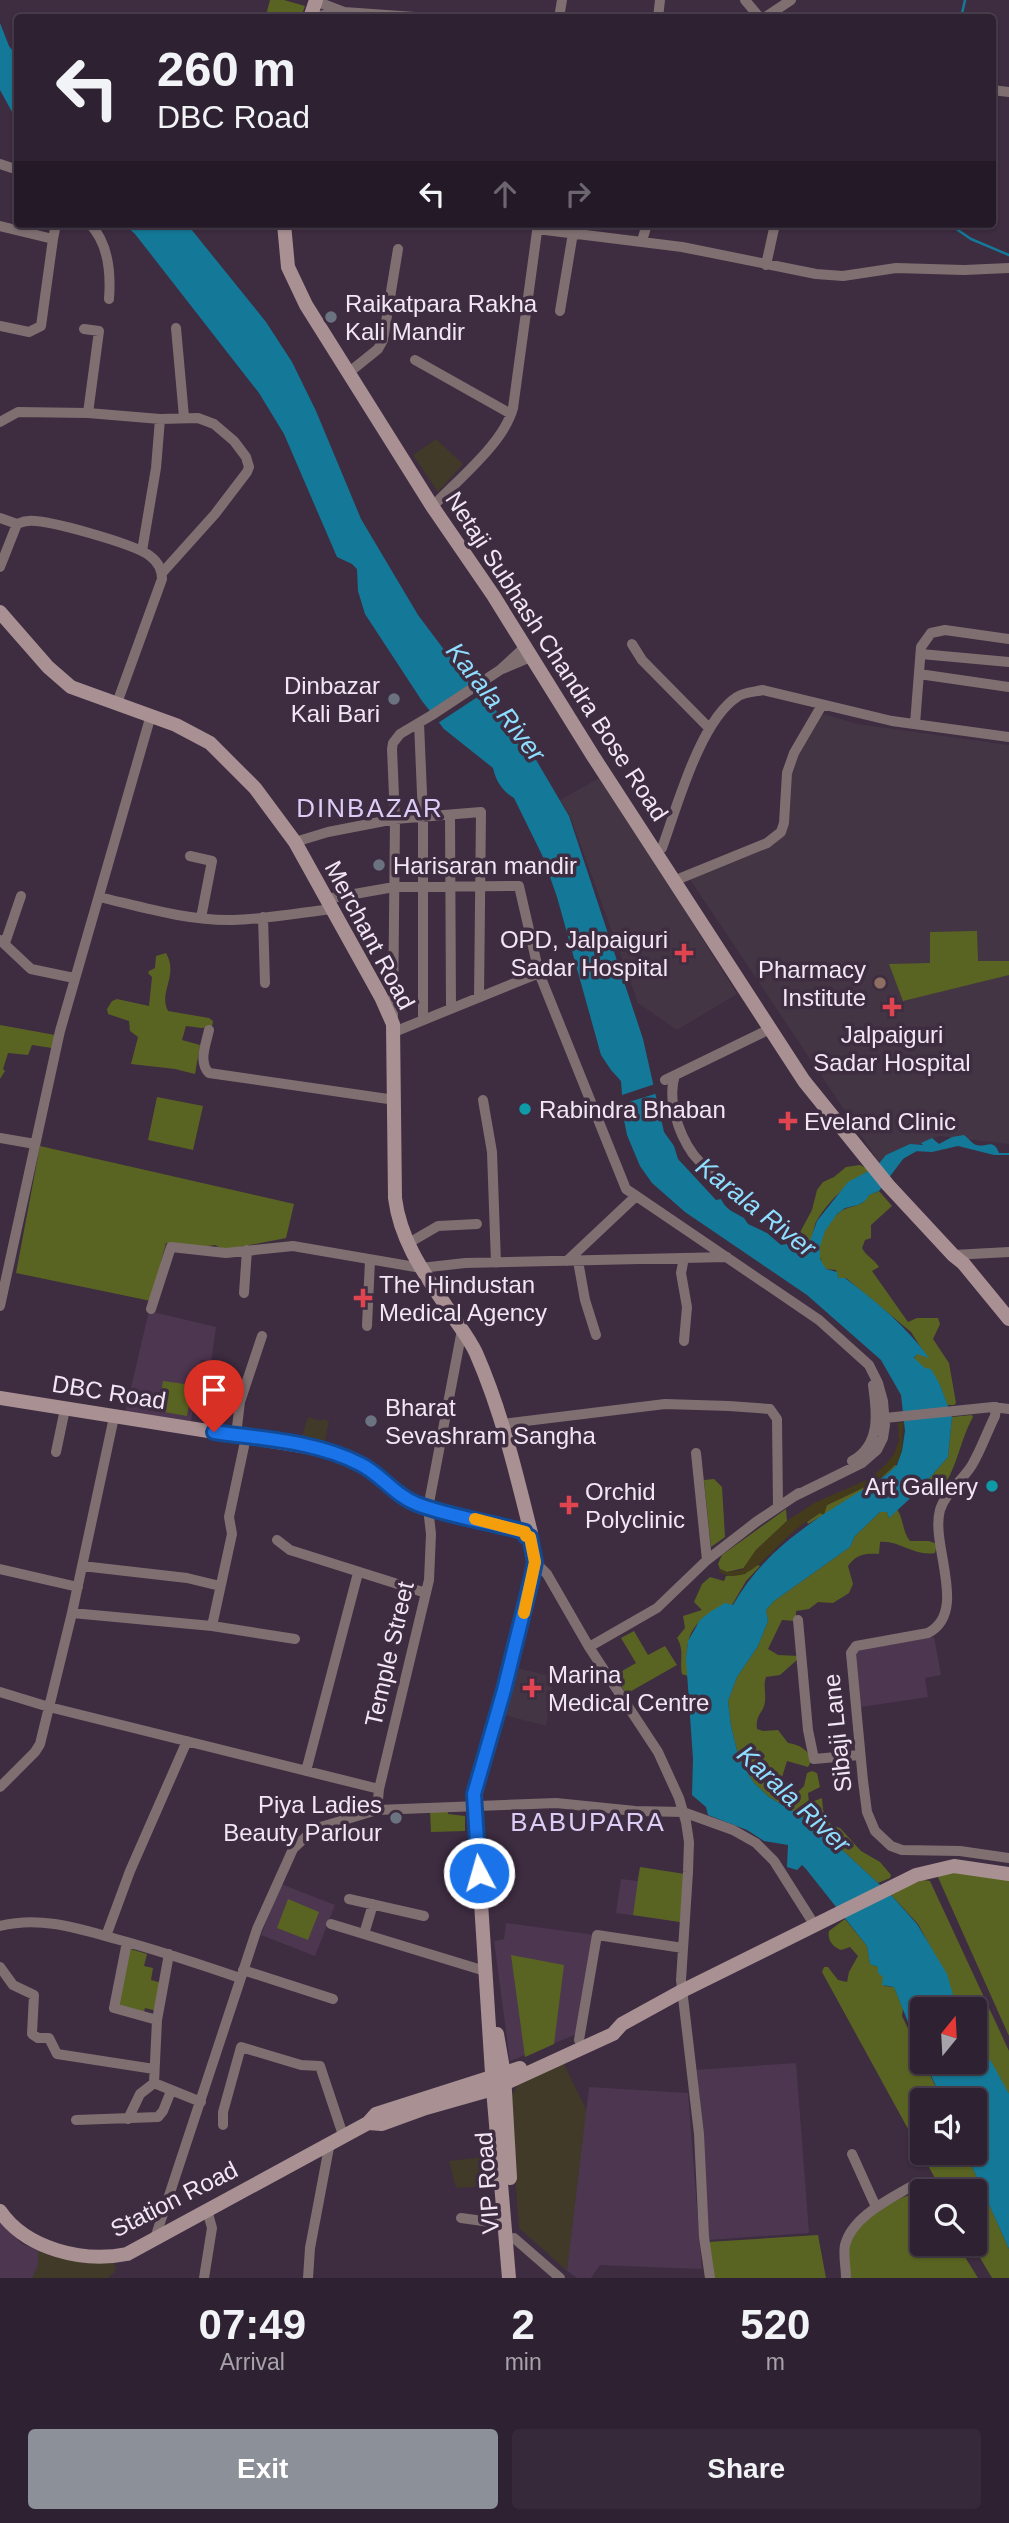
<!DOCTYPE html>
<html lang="en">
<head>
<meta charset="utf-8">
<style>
  body { margin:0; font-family:Arial,sans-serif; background:#362939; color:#f1f3f6; height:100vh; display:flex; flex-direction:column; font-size:26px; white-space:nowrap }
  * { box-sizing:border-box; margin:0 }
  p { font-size:23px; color:#a7a3ab }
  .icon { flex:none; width:38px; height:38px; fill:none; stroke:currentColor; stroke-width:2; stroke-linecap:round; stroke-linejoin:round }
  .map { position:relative; height:2278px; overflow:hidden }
  .panel { display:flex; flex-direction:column; background:#2e2131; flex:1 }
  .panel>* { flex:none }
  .banner { position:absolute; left:14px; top:14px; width:982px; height:214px; border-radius:7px; box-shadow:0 2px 5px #0004,0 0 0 2px #493e4d; background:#2e2131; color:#f1f3f6; overflow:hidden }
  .needle { width:46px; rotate:18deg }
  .tools { position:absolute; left:910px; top:1997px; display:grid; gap:14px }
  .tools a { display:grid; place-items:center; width:77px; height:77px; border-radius:7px; background:#2e2131; box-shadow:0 2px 5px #0004,0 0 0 2px #493e4d; font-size:35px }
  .pin { position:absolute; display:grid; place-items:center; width:60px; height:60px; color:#fff; margin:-72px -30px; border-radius:50% 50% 50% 0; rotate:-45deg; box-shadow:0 0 7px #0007 }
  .pin .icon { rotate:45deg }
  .me { position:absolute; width:77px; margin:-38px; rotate:354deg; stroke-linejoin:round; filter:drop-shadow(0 0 5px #0008) }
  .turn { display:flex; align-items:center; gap:24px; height:147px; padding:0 28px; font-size:32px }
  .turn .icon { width:91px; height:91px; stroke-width:2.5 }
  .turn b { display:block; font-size:49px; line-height:60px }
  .lanes { display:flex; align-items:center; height:66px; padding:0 28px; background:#0003; justify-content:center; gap:35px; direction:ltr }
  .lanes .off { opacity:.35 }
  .eta { display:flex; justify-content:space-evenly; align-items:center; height:119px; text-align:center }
  .eta b { font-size:42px; font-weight:700; line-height:49px }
  .cta { display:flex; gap:14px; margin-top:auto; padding:14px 28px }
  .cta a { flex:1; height:80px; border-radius:7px; background:#8c9099; color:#fff; font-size:28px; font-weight:700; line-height:80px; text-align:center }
  .cta a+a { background:#362939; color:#f1f3f6 }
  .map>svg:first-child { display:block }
</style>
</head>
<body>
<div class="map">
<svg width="1009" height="2278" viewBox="0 0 1009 2278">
  <rect width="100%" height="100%" fill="#3e2c41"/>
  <path fill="#413a29" d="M436,439L463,464L438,492L413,455Z
    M308,1417L321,1421L322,1419L329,1421L324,1445L301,1439Z
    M562,2060L587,2111L567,2271L519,2228L510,2108L512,2095L518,2084Z
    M491,2156L492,2186L456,2188L449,2161Z
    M38,2250L113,2261L116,2267L114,2272L108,2278H32L38,2259Z"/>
  <path fill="#4d3650" d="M149,1311L216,1327L211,1362L201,1360L191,1422L125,1413Z
    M934,1637L941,1675L925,1678L928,1697L861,1707L854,1653L857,1650Z
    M640,1867L680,1922L616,1913L621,1879L637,1881Z
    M281,1884L335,1905L315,1956L261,1935Z
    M506,1923L595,1935L577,2034L510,2061L494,1941L504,1939Z
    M796,2063L809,2233L708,2240L695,2070Z
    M589,2087L688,2093L702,2269L600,2265L591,2278H577L567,2271Z
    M0,2221L22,2244L38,2250V2265L32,2278H0Z"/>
  <path fill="#433543" d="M820,713L858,724L1009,745V1144L940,1136L879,1162L689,878L781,835L794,757Z
    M601,777L737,994L677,1030L638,1003L570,816L560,800Z
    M517,1668L554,1677L546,1726L504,1715Z"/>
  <path fill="#5a6422" d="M270,0H284L305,6L301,17H276L266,15Z
    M977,931L978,961H1009V975L903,1001L889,964L930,963V932Z
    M166,953C179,976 158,992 168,1011L209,1018L213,1021L212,1027L202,1028L186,1026L182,1040L200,1045L195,1074L175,1069L131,1064L138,1037L130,1031L129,1021L108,1014L107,1009L112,1001L117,999L149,1006L152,977L148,973L149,971L155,968L156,956Z
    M0,1025L55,1035L52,1048L32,1045L28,1055L8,1053L3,1069L5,1071L0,1079Z
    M157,1097L203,1106L193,1150L148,1140Z
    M40,1146L294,1204L286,1238L224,1250L215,1245L193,1248L166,1243L151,1301L16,1273Z
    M860,1165L870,1170C849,1182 830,1199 817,1220C811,1231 814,1247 800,1253L798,1236L812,1210L817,1190L823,1182L834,1177L846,1167Z
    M879,1191L892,1206L871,1225V1238L865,1240L862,1248C866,1256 874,1259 879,1267L872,1271L908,1322L917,1318H938L940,1324L933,1339L949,1363L956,1403L954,1405H947L940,1385L914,1359L917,1353L927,1357L911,1332L846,1278H838L836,1270L826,1269C811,1253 825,1223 841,1211C847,1207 855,1207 862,1203C865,1201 866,1197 869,1195C872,1193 876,1193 879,1191Z
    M163,1381L192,1385L187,1416L158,1411Z
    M972,1415L973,1417C958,1443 957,1477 933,1498H926L918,1491L948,1457L952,1417Z
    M894,1465H897C872,1489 838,1506 808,1524L807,1522L824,1510L827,1505L879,1480Z
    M714,1479L722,1487L725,1537L711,1547L704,1480Z
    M786,1509L787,1521L756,1550L744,1568L727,1572L720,1569L718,1564L722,1555Z
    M897,1509C904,1520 902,1531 910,1541H929L937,1544L935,1553C915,1557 899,1540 880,1542L879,1554C866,1553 856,1554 848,1566L853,1584L849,1593L833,1603L818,1602L809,1609L796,1611V1621L782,1620L768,1649L778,1655L799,1656L798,1659L780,1675L766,1677C763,1686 766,1692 765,1701C764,1713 755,1714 757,1729L763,1731L778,1730L788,1743C800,1745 807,1749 812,1760L808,1767L787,1761L779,1787L797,1793L804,1786L807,1773L812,1771L817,1773L820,1787L808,1793L809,1803L822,1798L823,1810L831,1825L840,1828L861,1851L880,1862L891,1875L890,1878L878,1883L813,1823L769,1797L754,1783L739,1759L731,1726L728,1701L737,1677L758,1646L768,1621L766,1610L774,1601L850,1547L855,1536L880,1512H887L889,1518Z
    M758,1565L760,1566L746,1581L732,1605C692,1618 683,1634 688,1676L682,1674C679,1660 685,1651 677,1638L685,1628L683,1616L702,1610L694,1602L702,1584L710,1577L724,1581L726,1576L745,1574L751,1567Z
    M634,1631L648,1655L665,1646L677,1665L626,1694L615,1675L636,1663L621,1638Z
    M448,1809V1814L465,1816V1831L431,1832L430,1810Z
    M640,1867L685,1874L680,1922L633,1915Z
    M951,1872L1009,1880V2036L937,1875Z
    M923,1880L930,1881L1009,2051V2114L975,2046V2009H955L932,1950L918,1924L891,1895L907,1886Z
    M288,1899L319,1912L308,1940L277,1928Z
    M845,1919L867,1946L870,1964L878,1967V1973L883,1976L884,1986L894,1987L903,2009L902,2016L942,2100H922V2152L966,2153L1009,2249V2278H992L972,2244H975V2191H942L822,1972L824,1967H828L838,1980L847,1982L849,1972L858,1956L850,1947L841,1950C833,1947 827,1940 829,1931Z
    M127,1948L147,1954L144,1966L153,1968L151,1980L162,1983L157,2011L145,2008L143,2015L117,2007Z
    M511,1955L564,1965L554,2044L525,2057Z
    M926,2189L927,2191H922V2244H957L978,2278H850C848,2267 846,2251 851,2240C863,2212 899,2198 926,2189Z
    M818,2235L826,2278H714L708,2242Z"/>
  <path fill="#433b1a" d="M904,1422C902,1432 903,1445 901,1454C898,1474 846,1496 827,1505L824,1515L820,1513C807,1520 795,1530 784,1540C768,1555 745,1587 719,1572V1569L727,1572L742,1570L756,1550L787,1521L814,1503L871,1478L887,1463L894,1454L899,1440L898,1423Z"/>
  <path fill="#147998" d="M0,23L9,46L17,56V121L0,90Z
    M124,224H187L266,322L292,362L316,411L361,519L418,615L442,647L532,753L569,816L643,1039L664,1132L674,1146L678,1159L716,1200L721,1199C726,1210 734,1212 744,1218L748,1224L767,1233L781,1245L787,1244L791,1251L800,1253L807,1249L817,1221L848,1182L876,1167L886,1155L910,1144L923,1145L921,1143L932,1138L939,1144L952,1137L964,1135C968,1138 970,1141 974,1144C985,1150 993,1136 999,1153H1009V1155H994L958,1146L932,1152L913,1151L906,1155L879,1191L869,1195L865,1201L858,1205L845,1208L837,1214L825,1231L820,1246V1259L826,1269L837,1272L838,1278H845C877,1302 906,1326 929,1358L917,1354L914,1358L925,1368L931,1369L940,1385L952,1417L948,1457L918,1491L889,1518L887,1512H880L855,1536L850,1547L774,1601L766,1610L768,1621L758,1646L737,1677L728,1701L731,1726L739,1759L754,1783L769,1797L813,1823L891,1895L917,1924L947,1974L957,2009H922V2057L894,1987L882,1985L883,1977L878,1973V1967L870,1964L867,1946L806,1869L802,1865L797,1870L787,1867L788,1845L764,1841L747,1830L708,1815L706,1807L692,1795L693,1759L686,1659L688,1641L700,1620L710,1612L725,1603L733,1605C769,1542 826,1513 885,1476L897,1465L902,1451L905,1431L901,1395L881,1360L807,1295L685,1212L652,1183L640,1166L627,1135L624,1120L621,1081L611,1070L601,1055L557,897L543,857L514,798C502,791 496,781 493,768L444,729L422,701L365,614L358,591L357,569L352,564L337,557L284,434L259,393L135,234Z
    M975,2038L992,2063L1009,2094V2249L966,2153L975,2152V2100H942L925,2062H975Z"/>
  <path fill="#3e2c41" d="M475,681L485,692L438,723L430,711Z
    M655,1084L658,1093L619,1105V1096Z"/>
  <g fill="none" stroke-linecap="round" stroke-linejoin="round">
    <path stroke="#147998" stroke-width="2.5" d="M961,18L965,0
      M949,224L971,239L1009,255
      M902,1158L918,1149"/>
    <path stroke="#7f6f70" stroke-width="10" d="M745,0L760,18
      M318,2L344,12L429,18
      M313,17L341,12
      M559,18L562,0
      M658,18L660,0
      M764,18L791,0
      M992,90L1009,92
      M0,164L18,170
      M90,224C109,244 111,273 109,299
      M0,226L53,239L41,326L29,332L0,326
      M537,229L682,247L816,274L843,276L896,268L964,270L1009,268
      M53,239L56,224
      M642,241L647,224
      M766,265L775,224
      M560,311L573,233
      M176,328L184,417
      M84,329L99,331L88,413
      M415,360L511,414
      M352,370L378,349L383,340L398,249
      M0,422L18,412L88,413L160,419L198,418L214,424L234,441L246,457L249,467L247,472L215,514L162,573
      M437,502C461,477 504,442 513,408L538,224
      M0,518L17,524
      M142,551L156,468L160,419
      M0,567L17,524C20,523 24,521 28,521C46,519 135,544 150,556C158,562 162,570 162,579L117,703
      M632,644L642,660L709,728
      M525,647L500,670L531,657
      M921,654L1009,662
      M919,674L1009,687
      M419,723L423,817V1020
      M915,724L921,647L931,633L945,630L1009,639
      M450,815L451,1008
      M295,842L328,832L395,819L392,749L393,743L400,734L432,715L500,670
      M662,848C677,807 700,721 737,697C744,692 754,692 763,690L892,721L1009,737
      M190,856L212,861L201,918
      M681,878L767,843L781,832L784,823L787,773L794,753L822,705
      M99,897C142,907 188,921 233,920C266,919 299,913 331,909
      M326,899L394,887L519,886L539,973L626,1189L819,1320L869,1365L878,1383L883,1401L885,1425L883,1438L877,1450L862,1463L795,1496
      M263,917L265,983
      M0,940L31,969L74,978
      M5,943L21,896
      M393,1018L395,819L481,812L479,997
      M209,1030C206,1044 198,1062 209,1073L395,1100
      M394,1032L539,973
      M675,1075C667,1099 678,1133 693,1154C701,1164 711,1173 720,1183
      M665,1080L770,1029
      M483,1100L492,1152L496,1263
      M0,1138L35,1144
      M407,1244L438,1226L477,1224
      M953,1255L1009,1252
      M684,1258L681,1273L687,1307L684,1341
      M567,1261L635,1197
      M578,1261L585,1300L596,1335
      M244,1293L247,1250
      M0,1306L60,1031L151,715
      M151,1309L171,1247L226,1253L293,1246L421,1268L465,1263L727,1257
      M367,1326L370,1260
      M996,1407L995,1416C987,1432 981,1450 972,1465C963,1480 945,1493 940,1510C930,1545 969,1612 928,1633L856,1646L851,1653L863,1781L867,1812L875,1831L891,1846L902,1850L960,1851L1009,1858
      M885,1418L993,1407L1009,1409
      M502,1424L665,1404L729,1406L770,1409L777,1419L778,1506
      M236,1435L240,1402L262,1336
      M56,1452L65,1409
      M696,1453L707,1560
      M852,1461C881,1445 877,1413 873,1385
      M277,1540L290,1550L426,1593
      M535,1562L547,1574L589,1647L658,1752L679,1798L686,1822L689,1842L688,1872L681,1980L699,2134L704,2237L710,2278
      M82,1566L187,1578L220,1586
      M0,1569L78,1587
      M72,1613L212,1626L295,1639
      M798,1620L808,1730L814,1759L859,1755
      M212,1626L232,1534L229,1517L246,1437
      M589,1647L657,1608L707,1560L756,1522L799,1493
      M0,1692L49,1707L379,1789
      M306,1771L358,1573
      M0,1787L35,1752L40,1744L72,1613L114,1417
      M377,1810L379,1789L429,1580L431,1534L428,1508L462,1330
      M349,1899L424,1916
      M331,1924L485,1971
      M0,1926C40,1916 77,1928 116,1939C158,1950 199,1964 240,1978
      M364,1934L373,1904
      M106,1936L130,1871L187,1741
      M127,1942L114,2008L157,2020L154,2083L201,2102
      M0,1967L13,1985L34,1995L32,2034L38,2038H49L57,2054L154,2069
      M243,1970L333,1999
      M157,2020L169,1954
      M579,2040L597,1935L683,1948
      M128,2119L140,2094L154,2083
      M76,2120L158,2117L163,2111L171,2091
      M223,2125V2112L241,2047L301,2065L320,2066L343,2135
      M852,2154L876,2207
      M461,2218L505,2224
      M155,2238L257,1929L293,1849L314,1829L377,1810L556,1803L635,1811L683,1812L733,1830L756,1843L774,1861L812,1921
      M514,2238L560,2278
      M204,2278L212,2228L207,2210
      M308,2278L310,2248L330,2142
      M846,2278C846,2267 843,2255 845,2245C852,2217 888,2200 910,2187"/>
    <path stroke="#a99093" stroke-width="14" d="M310,18L316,0
      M284,224L288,267L306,305L432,506L493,595L593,756L804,1081L888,1185L953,1255L963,1263L1009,1319
      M0,612L48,667L71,687L176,725L210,743L255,788L295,842L381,997L393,1024L395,1198C401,1246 430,1281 456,1321C463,1331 471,1342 476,1353C501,1410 516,1472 531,1533
      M0,1398L321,1449L362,1464L405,1498L415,1503L525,1533
      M497,2034L504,2074L510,2178
      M368,2123L382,2124L426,2108L493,2089L613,2034L622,2024L682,1991L916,1875L954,1866L1009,1874
      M0,2211C26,2249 83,2263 127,2254L368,2123L376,2114L520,2068
      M509,2278L493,2089L474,1794L504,1690L531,1581L535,1562L530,1537"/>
  </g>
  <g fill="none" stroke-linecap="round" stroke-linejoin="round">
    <defs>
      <path id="route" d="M214,1432C263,1439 316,1441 360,1464C381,1474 394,1495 417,1504C451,1517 490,1522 525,1532L526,1536L530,1537L535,1562L531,1581L504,1690L474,1794L479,1873"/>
    </defs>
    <use href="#route" stroke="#114b97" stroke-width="18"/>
    <use href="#route" stroke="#1a73e8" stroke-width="12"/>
    <path stroke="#f59e0b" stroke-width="12" d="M475,1519L525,1532L526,1536L530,1537L535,1562L524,1613"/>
  </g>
  <g fill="#6b7280" stroke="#3e2c41" stroke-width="2.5">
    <circle cx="331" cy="317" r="7"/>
    <circle cx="394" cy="699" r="7"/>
    <circle cx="379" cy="865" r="7"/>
    <circle cx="371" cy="1421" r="7"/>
    <circle cx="396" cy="1818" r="7"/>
  </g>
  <g fill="#e0444e" stroke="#3e2c41" stroke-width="2.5">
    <path d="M680.5 942.5h7v7h7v7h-7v7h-7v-7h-7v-7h7z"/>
    <path d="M888.5 996.5h7v7h7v7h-7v7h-7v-7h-7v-7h7z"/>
    <path d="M784.5 1110.5h7v7h7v7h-7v7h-7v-7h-7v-7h7z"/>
    <path d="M359.5 1287.5h7v7h7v7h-7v7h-7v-7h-7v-7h7z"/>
    <path d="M565.5 1494.5h7v7h7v7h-7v7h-7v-7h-7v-7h7z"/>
    <path d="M528.5 1677.5h7v7h7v7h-7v7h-7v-7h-7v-7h7z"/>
  </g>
  <circle fill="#8d6e63" stroke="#3e2c41" stroke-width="2.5" cx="880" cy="983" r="7"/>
  <g fill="#0f9aa8" stroke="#3e2c41" stroke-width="2.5">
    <circle cx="525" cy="1109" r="7"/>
    <circle cx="992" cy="1486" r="7"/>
  </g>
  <g text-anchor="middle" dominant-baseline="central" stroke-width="7" stroke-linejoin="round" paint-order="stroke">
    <g font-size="24" fill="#f2e6f4" stroke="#3e2c41" text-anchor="start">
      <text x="345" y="303">Raikatpara Rakha<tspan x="345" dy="28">Kali Mandir</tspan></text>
      <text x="380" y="685" text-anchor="end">Dinbazar<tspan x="380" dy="28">Kali Bari</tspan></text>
      <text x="393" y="865">Harisaran mandir</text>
      <text x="668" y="939" text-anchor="end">OPD, Jalpaiguri<tspan x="668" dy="28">Sadar Hospital</tspan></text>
      <text x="866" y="969" text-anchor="end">Pharmacy<tspan x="866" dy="28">Institute</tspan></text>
      <text x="892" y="1034" text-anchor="middle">Jalpaiguri<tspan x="892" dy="28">Sadar Hospital</tspan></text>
      <text x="539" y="1109">Rabindra Bhaban</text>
      <text x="804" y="1121">Eveland Clinic</text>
      <text x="379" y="1284">The Hindustan<tspan x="379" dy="28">Medical Agency</tspan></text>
      <text x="385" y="1407">Bharat<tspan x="385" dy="28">Sevashram Sangha</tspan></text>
      <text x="978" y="1486" text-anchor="end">Art Gallery</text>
      <text x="585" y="1491">Orchid<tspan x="585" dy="28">Polyclinic</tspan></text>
      <text x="548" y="1674">Marina<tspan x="548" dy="28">Medical Centre</tspan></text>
      <text x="382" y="1804" text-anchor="end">Piya Ladies<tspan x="382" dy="28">Beauty Parlour</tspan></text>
    </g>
    <g font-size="24" fill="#f2e6f4" stroke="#3e2c41">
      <text transform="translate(557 656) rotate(57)">Netaji Subhash Chandra Bose Road</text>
      <text transform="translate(370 935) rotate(62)">Merchant Road</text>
      <text transform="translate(109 1392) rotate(9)">DBC Road</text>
      <text transform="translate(389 1654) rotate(-77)">Temple Street</text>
      <text transform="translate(837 1733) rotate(-96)">Sibaji Lane</text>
      <text transform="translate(487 2183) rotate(-94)">VIP Road</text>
      <text transform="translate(174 2199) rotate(-27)">Station Road</text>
    </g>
    <g font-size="26" font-style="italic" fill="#8edfff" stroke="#3e2c41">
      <text transform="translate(496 702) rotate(52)">Karala River</text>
      <text transform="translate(756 1207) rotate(38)">Karala River</text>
      <text transform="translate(794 1799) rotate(43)">Karala River</text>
    </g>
    <g font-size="26" letter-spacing="2" fill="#dccdf7" stroke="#3e2c41">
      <text x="370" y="808">DINBAZAR</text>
      <text x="588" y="1822">BABUPARA</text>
    </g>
  </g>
</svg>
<div class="tools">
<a><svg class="needle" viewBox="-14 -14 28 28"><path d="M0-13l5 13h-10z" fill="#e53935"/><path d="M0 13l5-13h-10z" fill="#a7a3ab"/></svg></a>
<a><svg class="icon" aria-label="sound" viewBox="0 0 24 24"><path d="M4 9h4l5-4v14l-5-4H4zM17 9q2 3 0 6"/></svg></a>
<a><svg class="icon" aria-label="search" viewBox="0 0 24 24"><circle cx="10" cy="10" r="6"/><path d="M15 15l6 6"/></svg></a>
</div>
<div class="pin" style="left:214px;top:1432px;background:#d93025"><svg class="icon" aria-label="arrive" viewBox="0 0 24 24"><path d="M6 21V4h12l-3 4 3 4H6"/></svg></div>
<svg class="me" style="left:479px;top:1873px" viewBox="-20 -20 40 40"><circle r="17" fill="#1a73e8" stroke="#fff" stroke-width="3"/><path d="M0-11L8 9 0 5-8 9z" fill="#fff"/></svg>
<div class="banner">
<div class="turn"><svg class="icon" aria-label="left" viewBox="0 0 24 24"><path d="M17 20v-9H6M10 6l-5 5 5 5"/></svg><div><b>260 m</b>DBC Road</div></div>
<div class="lanes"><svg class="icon" aria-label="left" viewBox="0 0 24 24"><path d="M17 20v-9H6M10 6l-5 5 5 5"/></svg><svg class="icon off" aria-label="ahead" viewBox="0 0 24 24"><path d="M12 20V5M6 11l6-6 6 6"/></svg><svg class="icon off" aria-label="right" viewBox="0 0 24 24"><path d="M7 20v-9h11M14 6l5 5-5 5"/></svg></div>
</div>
</div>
<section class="panel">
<div class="eta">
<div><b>07:49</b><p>Arrival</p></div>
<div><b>2</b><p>min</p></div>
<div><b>520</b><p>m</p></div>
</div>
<div class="cta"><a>Exit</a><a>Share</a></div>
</section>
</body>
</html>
